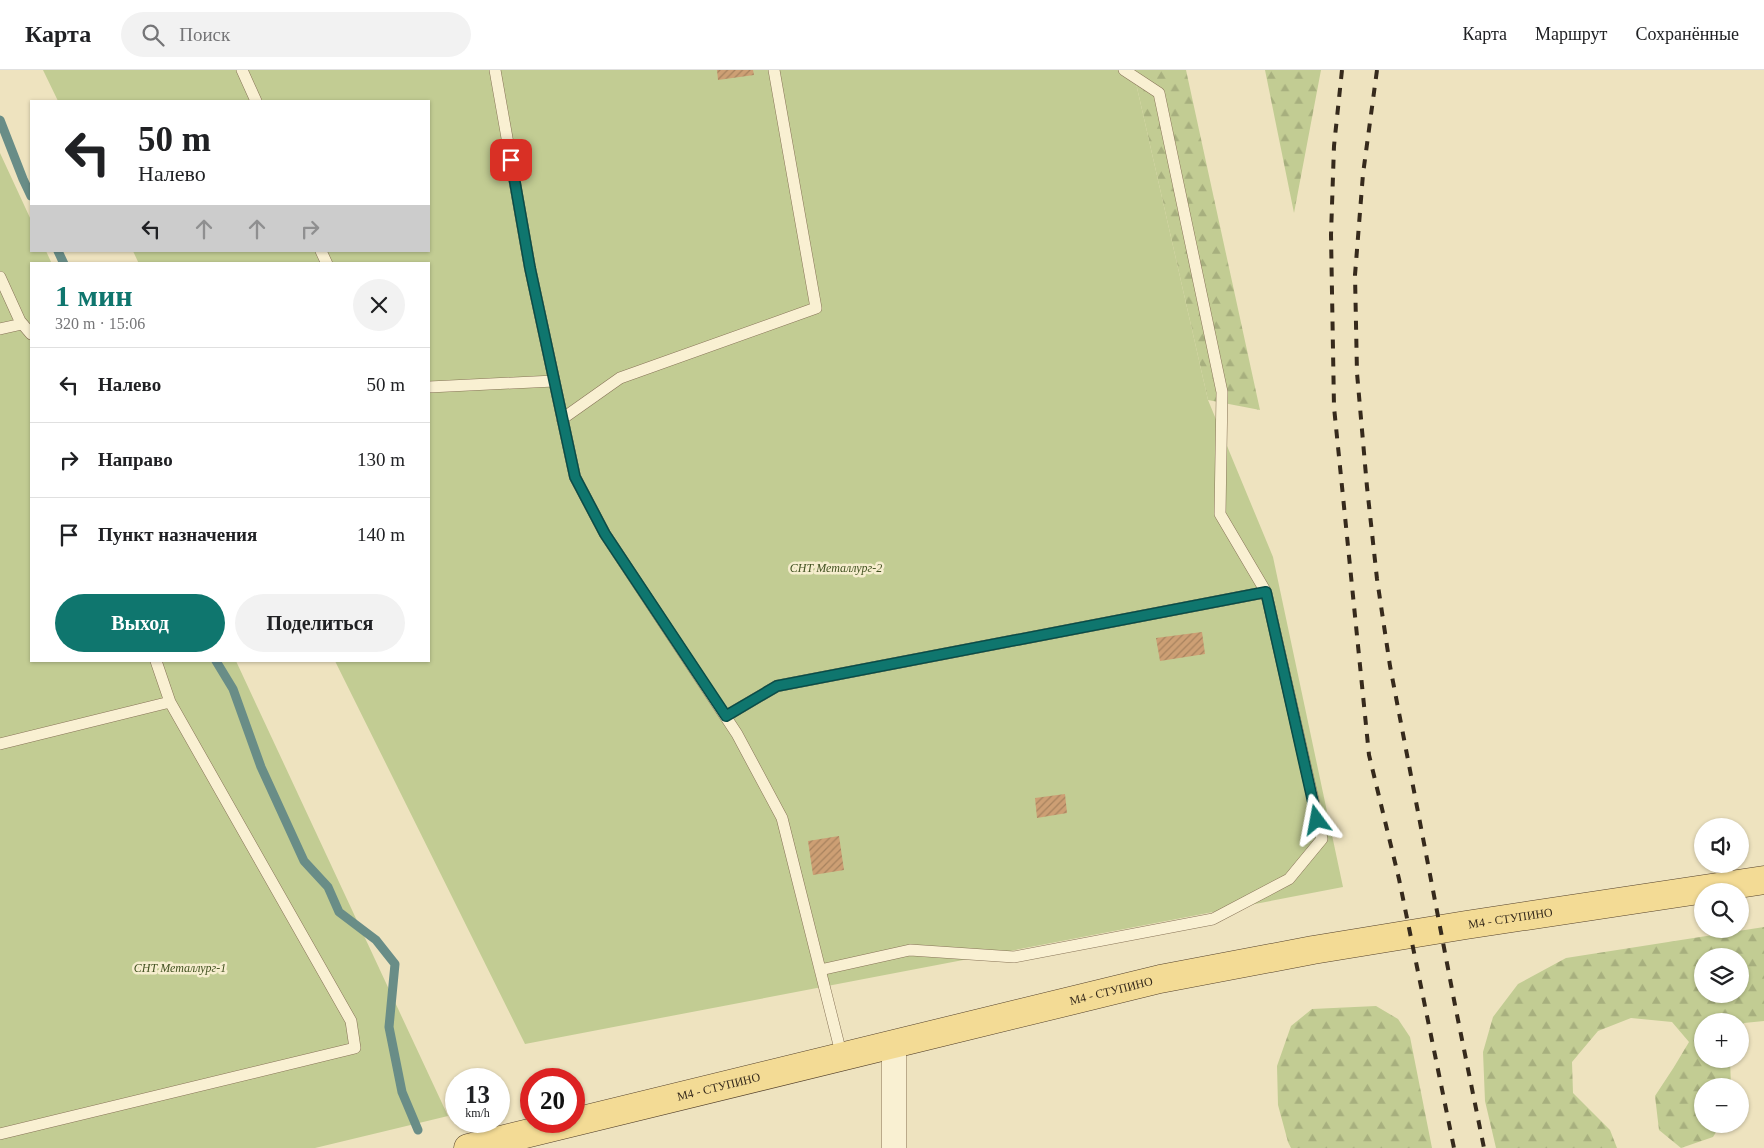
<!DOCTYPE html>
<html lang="ru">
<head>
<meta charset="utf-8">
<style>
  body { margin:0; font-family:Georgia,serif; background:#f2f2f2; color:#202124; height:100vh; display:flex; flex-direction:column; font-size:19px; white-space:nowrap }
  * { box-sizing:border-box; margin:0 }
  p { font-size:16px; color:#757577 }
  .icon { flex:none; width:28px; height:28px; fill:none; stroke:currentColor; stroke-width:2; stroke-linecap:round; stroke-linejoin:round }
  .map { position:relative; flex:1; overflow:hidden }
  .side { position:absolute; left:30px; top:192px; width:400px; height:400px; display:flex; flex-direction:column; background:#fff; border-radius:0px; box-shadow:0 1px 4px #0004 }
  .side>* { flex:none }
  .guide { position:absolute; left:30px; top:30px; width:400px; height:152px; border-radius:0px; box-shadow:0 1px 4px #0004; background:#fff; color:#202124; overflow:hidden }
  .buttons { position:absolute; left:1694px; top:748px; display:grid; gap:10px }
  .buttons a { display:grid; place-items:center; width:55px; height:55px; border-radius:50%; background:#fff; box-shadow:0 1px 4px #0004; font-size:25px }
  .speed { position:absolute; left:445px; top:998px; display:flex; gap:10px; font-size:25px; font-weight:700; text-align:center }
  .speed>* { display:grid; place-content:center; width:65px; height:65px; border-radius:50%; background:#fff; box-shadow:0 1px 4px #0004; line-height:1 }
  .speed small { font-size:12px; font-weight:400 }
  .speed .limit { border:8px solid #d22; background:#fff; color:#111 }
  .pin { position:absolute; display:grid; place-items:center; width:42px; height:42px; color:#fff; margin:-21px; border-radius:10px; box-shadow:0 2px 8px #0006 }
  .me { position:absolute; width:55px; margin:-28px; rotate:347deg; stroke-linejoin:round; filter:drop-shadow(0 0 4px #0008) }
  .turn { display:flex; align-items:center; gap:18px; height:105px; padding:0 25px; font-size:22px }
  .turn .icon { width:65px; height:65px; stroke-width:2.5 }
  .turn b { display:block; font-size:35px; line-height:42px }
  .lanes { display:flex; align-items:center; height:48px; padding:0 25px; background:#0003; justify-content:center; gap:25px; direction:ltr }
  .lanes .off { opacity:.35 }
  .round { display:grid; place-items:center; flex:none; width:52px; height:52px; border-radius:26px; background:#f2f2f2 }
  .summary { display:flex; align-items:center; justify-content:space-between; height:85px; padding:0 25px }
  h1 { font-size:30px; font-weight:800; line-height:38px; color:#0f766e }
  .primary-button { display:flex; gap:10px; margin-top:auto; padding:10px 25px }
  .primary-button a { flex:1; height:58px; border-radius:30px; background:#0f766e; color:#fff; font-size:20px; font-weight:800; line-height:58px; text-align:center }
  .primary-button a+a { background:#f2f2f2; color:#202124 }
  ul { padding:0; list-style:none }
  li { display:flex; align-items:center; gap:15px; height:75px; padding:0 25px; border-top:1px solid #e0e0e0 }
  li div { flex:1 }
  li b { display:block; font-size:19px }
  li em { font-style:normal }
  header { display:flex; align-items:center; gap:30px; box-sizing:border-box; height:70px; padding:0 25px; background:#fff; border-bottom:1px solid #e0e0e0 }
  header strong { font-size:24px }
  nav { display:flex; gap:28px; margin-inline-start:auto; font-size:18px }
  .search { width:350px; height:45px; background:#f2f2f2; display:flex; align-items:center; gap:12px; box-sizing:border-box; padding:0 18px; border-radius:28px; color:#757577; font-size:19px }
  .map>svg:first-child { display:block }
</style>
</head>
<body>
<header>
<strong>Карта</strong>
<div class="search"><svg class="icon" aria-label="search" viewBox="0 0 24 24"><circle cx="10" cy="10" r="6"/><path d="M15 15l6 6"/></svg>Поиск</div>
<nav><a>Карта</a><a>Маршрут</a><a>Сохранённые</a></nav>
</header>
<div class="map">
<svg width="1764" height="1078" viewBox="0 0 1764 1078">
  <defs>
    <pattern id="forest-firs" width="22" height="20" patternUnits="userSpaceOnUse" patternTransform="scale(1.25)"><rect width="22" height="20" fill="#c2cc93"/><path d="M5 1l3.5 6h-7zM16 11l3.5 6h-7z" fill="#a7af7e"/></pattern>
    <pattern id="building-hatch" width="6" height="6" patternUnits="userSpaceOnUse" patternTransform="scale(1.25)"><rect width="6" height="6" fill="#cd9f74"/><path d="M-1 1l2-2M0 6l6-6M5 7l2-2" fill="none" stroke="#a7825e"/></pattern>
  </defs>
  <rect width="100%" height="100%" fill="#eee3bf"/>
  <path fill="url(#forest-firs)" fill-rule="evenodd" d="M1133,0H1186L1260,340L1208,330Z
    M1265,0H1321L1294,143Z
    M1764,857V951L1744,953L1740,958V951H1702V989H1730L1731,1016H1702V1054H1721L1713,1067L1681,1078L1659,1060L1655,1026L1674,997L1689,972L1672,952L1631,948L1598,961L1572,992L1573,1023L1610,1060L1617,1078H1496L1485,1031L1483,982L1493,947L1518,914L1566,888ZM1702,886H1740V924H1702Z
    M1376,936L1398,949L1410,967L1432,1078H1291L1288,1072L1278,1035L1277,996L1291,956L1312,939Z"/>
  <path fill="#c2cc93" d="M43,0H1133L1208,330L1273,487L1343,817L525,974L335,591H429V194H139L133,181H429V31H58Z
    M0,83L31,150V181H46L52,194H31V591H236L448,1046L315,1078H0Z"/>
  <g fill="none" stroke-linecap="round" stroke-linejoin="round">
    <path stroke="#698d87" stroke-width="9" d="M0,50L23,109L31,126
      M58,181L64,194
      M216,591L233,619L261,697L304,791L328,817L339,842L376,870L395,894L389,957L402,1022L418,1060"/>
  </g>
  <path fill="url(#building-hatch)" d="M717,0H753L754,5L718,10Z
    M1202,562L1205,584L1160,591L1156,568Z
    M1065,724L1067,743L1037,748L1035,728Z
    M839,766L844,800L813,805L808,771Z"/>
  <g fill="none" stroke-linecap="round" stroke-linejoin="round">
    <defs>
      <path id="service" d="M242,0L256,31
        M495,0L530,198L575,407L605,464L737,664L782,748L842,987
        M321,181L327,194
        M0,207L20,251L31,264
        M0,259L22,254
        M429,317L554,311
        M562,349L620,308L816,238L774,0
        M726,646L777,616L1266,522
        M0,674L170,632
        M820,900L910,880L1014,887L1213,849L1289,809L1322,769L1266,522L1220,444L1222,322L1159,23L1124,0
        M0,1064L355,978L351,951L170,632L156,591"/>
      <path id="minor" d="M894,1078V974"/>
      <g id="primary">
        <path id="s1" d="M468,1078L1160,909L1313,880L1466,855L1764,810"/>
      </g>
    </defs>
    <use href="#service" stroke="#877357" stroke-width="12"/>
    <use href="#minor" stroke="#877357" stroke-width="25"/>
    <use href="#primary" stroke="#54412c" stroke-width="29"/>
    <use href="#service" stroke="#f9f0d2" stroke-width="11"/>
    <use href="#minor" stroke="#f9f0d2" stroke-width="24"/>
    <use href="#primary" stroke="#f3db95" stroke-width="28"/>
    <path stroke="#362a1c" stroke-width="4" stroke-dasharray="9 9" stroke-linecap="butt" d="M1342,0L1334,76L1331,165L1334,337L1369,685L1399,809L1454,1078
      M1377,0L1363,104L1355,205L1357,303L1367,417L1377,509L1390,596L1455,935L1484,1078"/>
  </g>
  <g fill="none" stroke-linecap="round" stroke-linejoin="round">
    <defs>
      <path id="route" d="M511,90L530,198L575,407L605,464L726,646L777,616L1266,522L1317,750"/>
    </defs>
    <use href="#route" stroke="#0a4d48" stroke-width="12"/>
    <use href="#route" stroke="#0f766e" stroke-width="9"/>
  </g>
  <g text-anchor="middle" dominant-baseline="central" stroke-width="5" stroke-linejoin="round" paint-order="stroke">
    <g font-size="12" font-style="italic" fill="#435322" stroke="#f6edce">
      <text x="836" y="498">СНТ Металлург-2</text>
      <text x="180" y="898">СНТ Металлург-1</text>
    </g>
    <g font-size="12" fill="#362a1c" stroke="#f6edce">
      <text stroke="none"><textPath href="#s1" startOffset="1068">М4 - СТУПИНО</textPath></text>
      <text stroke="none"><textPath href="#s1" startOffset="662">М4 - СТУПИНО</textPath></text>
      <text stroke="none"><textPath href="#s1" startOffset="258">М4 - СТУПИНО</textPath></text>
    </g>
  </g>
</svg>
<div class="buttons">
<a><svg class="icon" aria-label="sound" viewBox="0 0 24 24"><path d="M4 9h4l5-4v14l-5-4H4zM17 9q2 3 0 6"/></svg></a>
<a><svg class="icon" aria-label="search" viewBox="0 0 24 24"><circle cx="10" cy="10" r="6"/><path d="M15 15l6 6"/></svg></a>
<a><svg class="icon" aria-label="layers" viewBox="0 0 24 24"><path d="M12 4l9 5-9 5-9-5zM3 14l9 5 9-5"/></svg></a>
<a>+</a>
<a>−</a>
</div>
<div class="speed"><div>13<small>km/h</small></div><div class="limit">20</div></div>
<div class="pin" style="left:511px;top:90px;background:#d93025"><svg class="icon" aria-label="arrive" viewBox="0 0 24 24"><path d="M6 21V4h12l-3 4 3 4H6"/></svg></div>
<svg class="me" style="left:1317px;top:750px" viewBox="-20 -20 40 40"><path d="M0-17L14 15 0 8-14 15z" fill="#0f766e" stroke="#fff" stroke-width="4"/></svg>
<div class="guide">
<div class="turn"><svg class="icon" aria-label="left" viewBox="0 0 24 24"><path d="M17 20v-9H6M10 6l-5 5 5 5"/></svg><div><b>50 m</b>Налево</div></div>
<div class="lanes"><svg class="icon" aria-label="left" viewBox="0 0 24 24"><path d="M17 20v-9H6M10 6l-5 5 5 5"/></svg><svg class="icon off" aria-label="ahead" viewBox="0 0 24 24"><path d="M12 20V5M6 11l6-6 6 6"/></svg><svg class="icon off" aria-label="ahead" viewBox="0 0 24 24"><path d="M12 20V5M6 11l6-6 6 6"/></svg><svg class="icon off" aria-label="right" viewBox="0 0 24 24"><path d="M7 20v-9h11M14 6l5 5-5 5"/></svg></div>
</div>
<section class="side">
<div class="summary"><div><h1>1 мин</h1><p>320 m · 15:06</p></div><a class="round"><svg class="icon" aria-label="close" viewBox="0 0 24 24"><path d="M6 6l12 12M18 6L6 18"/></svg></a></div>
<ul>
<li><svg class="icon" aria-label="left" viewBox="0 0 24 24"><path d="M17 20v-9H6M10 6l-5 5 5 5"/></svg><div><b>Налево</b></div><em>50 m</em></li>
<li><svg class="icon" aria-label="right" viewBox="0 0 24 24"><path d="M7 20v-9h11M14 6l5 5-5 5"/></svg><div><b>Направо</b></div><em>130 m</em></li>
<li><svg class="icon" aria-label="arrive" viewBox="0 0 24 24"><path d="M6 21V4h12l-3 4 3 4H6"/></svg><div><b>Пункт назначения</b></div><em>140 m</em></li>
</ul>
<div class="primary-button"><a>Выход</a><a>Поделиться</a></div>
</section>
</div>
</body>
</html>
